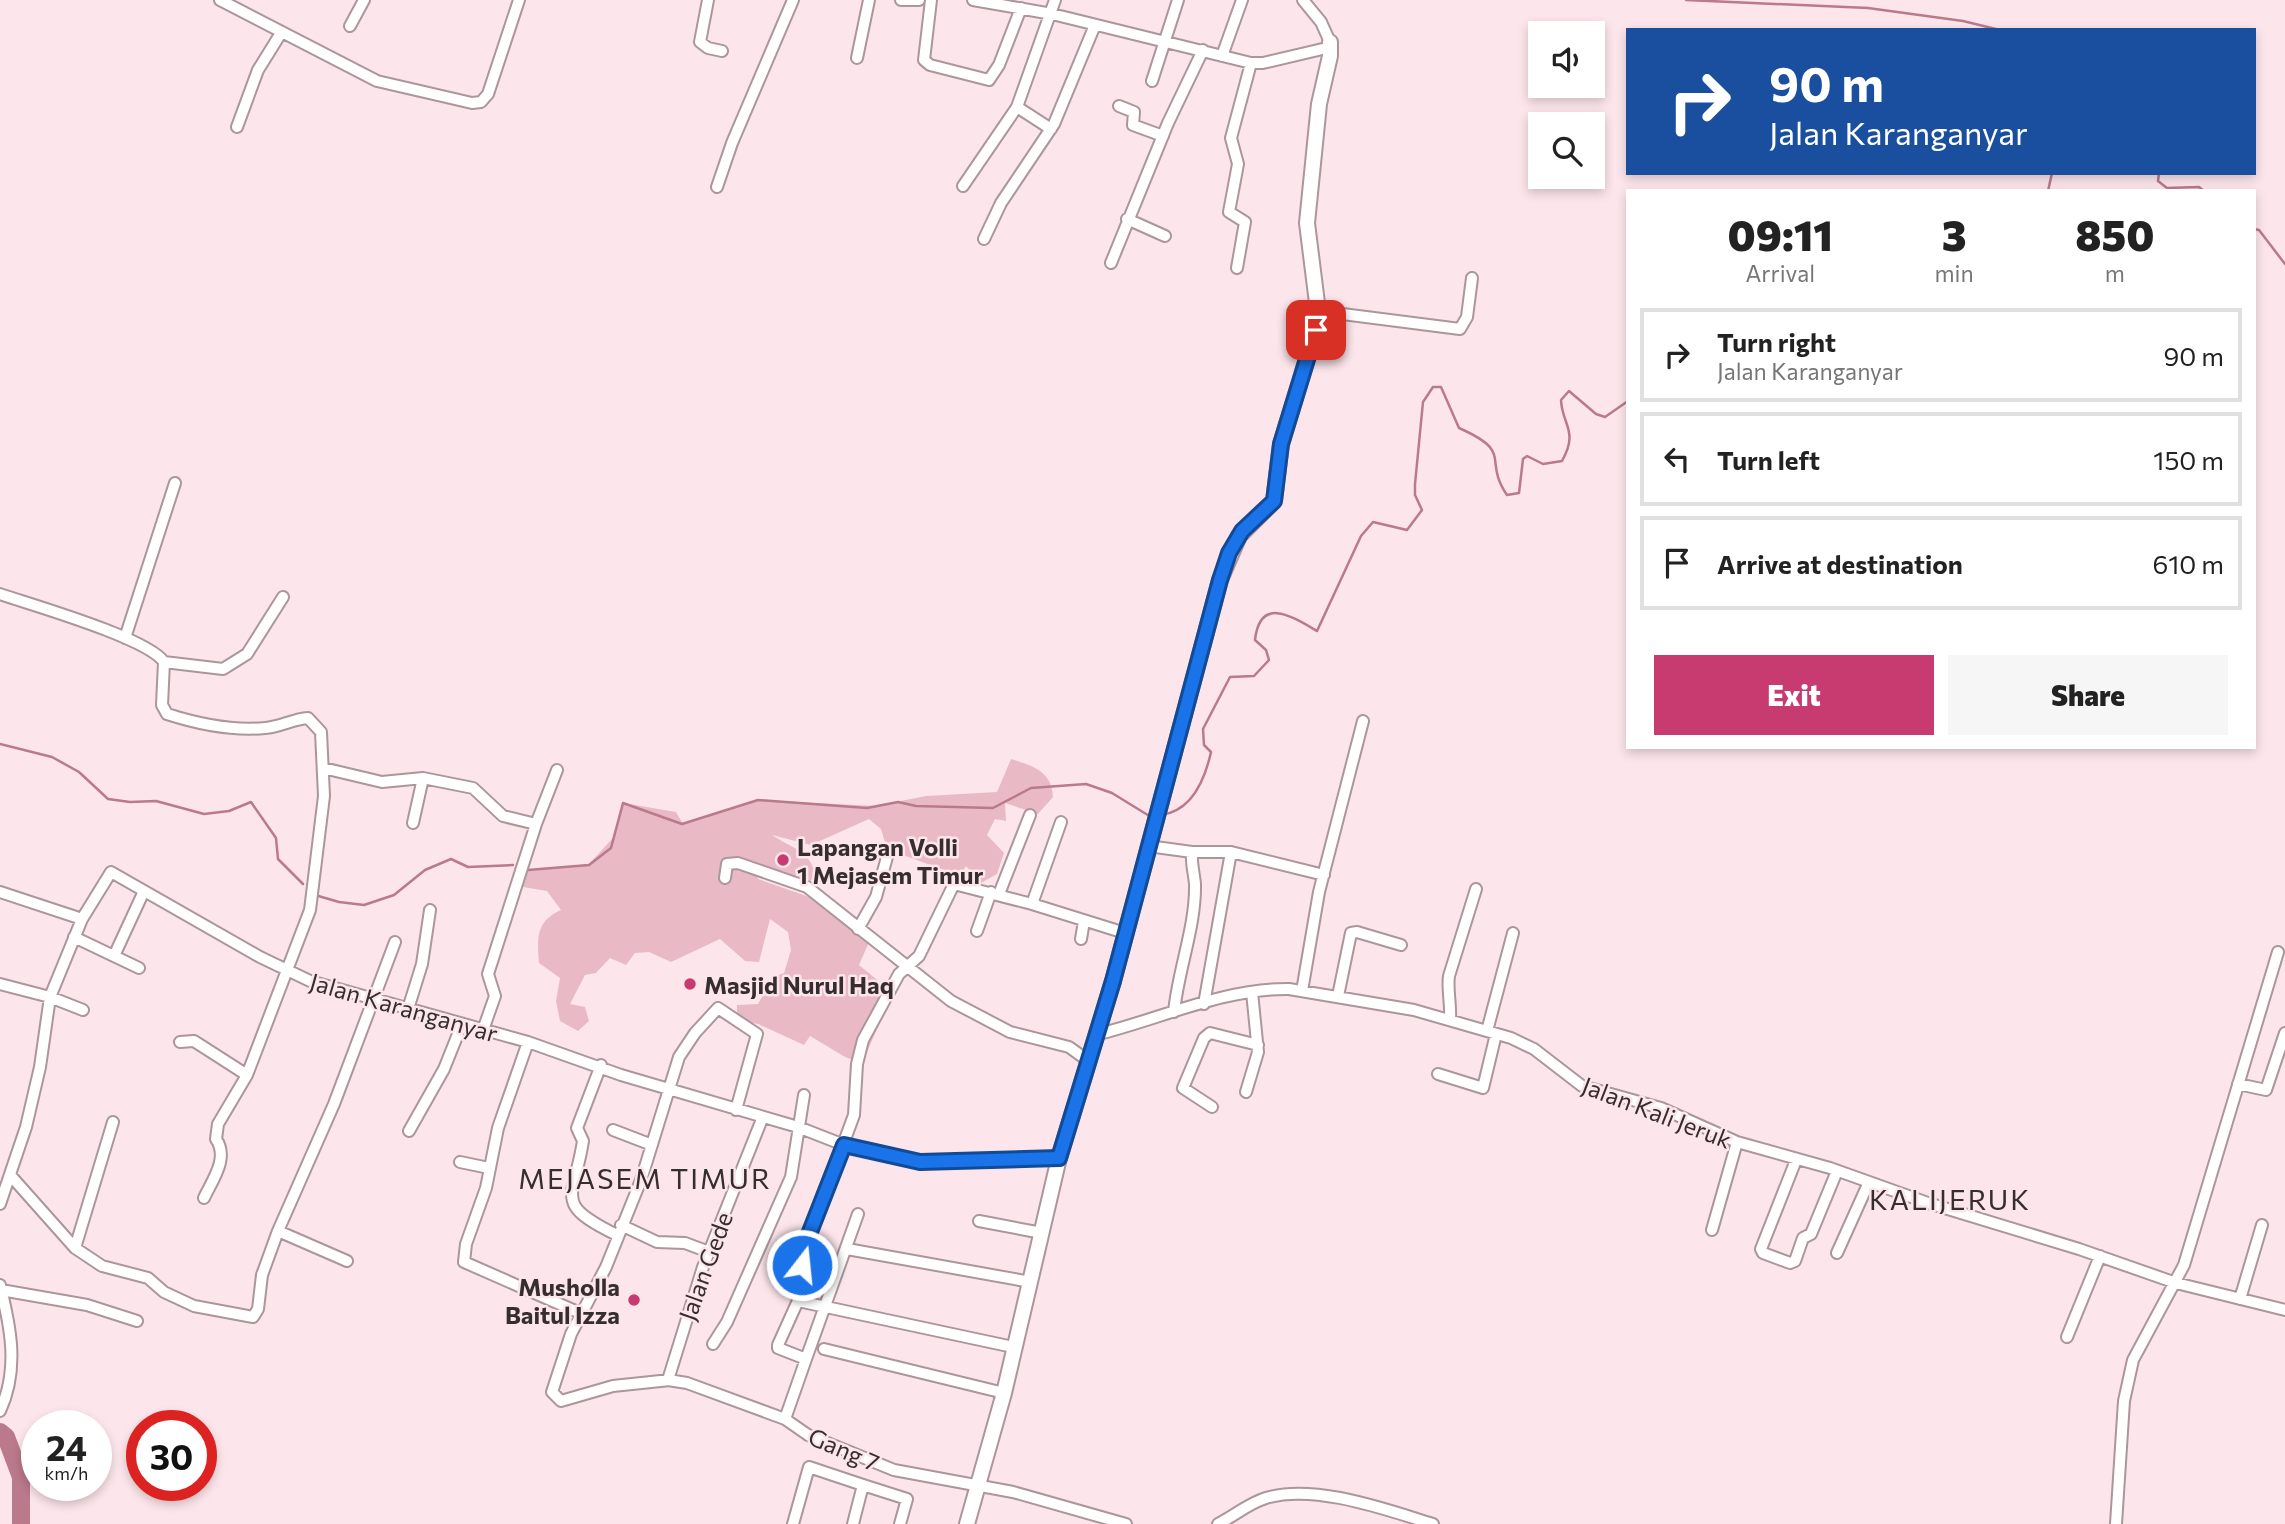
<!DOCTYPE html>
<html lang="en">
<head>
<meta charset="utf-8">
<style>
  body { margin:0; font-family:Commissioner,sans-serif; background:#f6f6f6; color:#222; height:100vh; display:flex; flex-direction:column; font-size:26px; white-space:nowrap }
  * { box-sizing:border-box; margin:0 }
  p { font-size:23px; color:#767676 }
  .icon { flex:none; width:38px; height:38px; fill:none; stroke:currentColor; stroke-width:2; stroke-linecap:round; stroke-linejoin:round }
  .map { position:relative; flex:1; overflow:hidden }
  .panel { position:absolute; left:1626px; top:189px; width:630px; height:560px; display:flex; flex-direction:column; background:#fff; border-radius:0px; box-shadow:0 4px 10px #0003 }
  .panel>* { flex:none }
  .guide { position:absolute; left:1626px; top:28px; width:630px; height:147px; border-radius:0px; box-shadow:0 4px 10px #0003; background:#1a4fa0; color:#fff; overflow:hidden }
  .buttons { position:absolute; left:1528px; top:21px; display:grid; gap:14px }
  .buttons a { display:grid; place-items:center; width:77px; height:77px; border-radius:0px; background:#fff; box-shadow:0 4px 10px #0003; font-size:35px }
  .speed { position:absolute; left:21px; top:1410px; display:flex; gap:14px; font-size:35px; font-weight:700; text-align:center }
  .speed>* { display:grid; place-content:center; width:91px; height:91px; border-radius:50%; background:#fff; box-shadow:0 4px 10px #0003; line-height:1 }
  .speed small { font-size:18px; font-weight:400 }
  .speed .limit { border:10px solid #d22; background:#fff; color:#111 }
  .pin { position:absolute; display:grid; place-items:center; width:60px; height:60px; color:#fff; margin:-30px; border-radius:14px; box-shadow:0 4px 10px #0006 }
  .me { position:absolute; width:77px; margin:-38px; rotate:16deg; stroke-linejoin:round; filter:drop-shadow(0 0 5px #0008) }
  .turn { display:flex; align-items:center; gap:24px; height:147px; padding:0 28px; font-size:32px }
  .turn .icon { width:91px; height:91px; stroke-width:2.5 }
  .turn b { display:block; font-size:49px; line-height:60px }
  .eta { display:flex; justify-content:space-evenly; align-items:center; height:119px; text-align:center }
  .eta b { font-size:42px; font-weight:800; line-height:49px }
  .primary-button { display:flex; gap:14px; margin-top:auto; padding:14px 28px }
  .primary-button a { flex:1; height:80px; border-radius:0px; background:#c73b71; color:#fff; font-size:28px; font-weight:800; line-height:80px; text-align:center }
  .primary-button a+a { background:#f6f6f6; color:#222 }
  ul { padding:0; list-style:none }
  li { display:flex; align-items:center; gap:21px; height:94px; margin:0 14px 10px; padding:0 14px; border:4px solid #e0e0e0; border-radius:0px }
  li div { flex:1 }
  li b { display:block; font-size:26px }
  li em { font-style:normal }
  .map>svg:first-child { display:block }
</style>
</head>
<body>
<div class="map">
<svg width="2285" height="1524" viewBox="0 0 2285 1524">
  <rect width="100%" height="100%" fill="#fde6eb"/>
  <path fill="#e9bac6" d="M1011,759C1033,766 1052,771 1053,797L1038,814L1005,803L1006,821L995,819L987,835L1004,853L997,874L981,883L966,866L960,876L887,849L881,829L869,819L811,845L772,835C791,848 812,851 815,876L802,890L756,865L758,879L815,899L820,889L837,903L835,914L869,942L859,965L893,993L862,1063L845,1057L810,1036L804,1045L758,1024L737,1020V1005L758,1004L773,977L784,973L791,950L788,932L770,919L759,962L745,961L720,939L671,962L649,952L635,953L626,965L610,958L596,973L585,975L570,1004L585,1007L589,1021L578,1031L560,1021L556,1001L560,978L539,963C537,938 536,921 561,910L547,891L517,886L522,872L589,864L613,838L623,803L676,812L683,824L758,800L875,806L926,796L997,792Z"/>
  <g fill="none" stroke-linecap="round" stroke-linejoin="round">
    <path stroke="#bb798c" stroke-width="2.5" d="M1686,0L1868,8L1963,21L2000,30
      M2159,173L2158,181L2167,188L2199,187L2204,191
      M2048,191L2052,173
      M2254,229L2259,230L2285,264
      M0,744L52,757L79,772L108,799L130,802L156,801L204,814L229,811L251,802L276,838L278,859L303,884
      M1161,815C1192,811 1205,779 1211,752L1204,745L1203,729L1230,677L1254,676L1269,660L1266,650L1255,640C1260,595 1293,617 1317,631L1361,536L1373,522L1407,530L1422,510L1415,495V484L1423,402L1433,387H1441L1459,428C1515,453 1482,458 1507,495L1519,493L1523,459L1527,456L1543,464L1562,461C1579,431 1562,425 1561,400L1569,391L1596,414L1605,417L1628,401
      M528,870L589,865L611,848L623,803L682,824L758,800L867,808L898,802L916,806L993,808L1031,788L1086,784L1112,793L1151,817
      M315,895L339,902L364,905L394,895L425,870L451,859L468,867L513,865"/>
    <path stroke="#bb798c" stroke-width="18" d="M0,1432L6,1437L21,1477V1524"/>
    <defs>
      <path id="minor" d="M220,0L377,81L472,103L481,102L488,94L519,0
        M708,0L700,42L708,48L722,51
        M901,0H919
        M931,0L924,60L930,65L989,80L999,65L1021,8
        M973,0L1052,14L1251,63H1263L1331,47
        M1303,0L1321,22L1330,42
        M350,26L364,0
        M1222,56L1242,0
        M857,58L869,0
        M1152,81L1178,0
        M1119,106L1134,112L1133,125L1163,136
        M1017,107L1051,129
        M237,127L258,70L281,33
        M963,186L1017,107L1055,0
        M717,187L732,143L793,0
        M1127,219L1165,236
        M984,239L1001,203L1054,124L1095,25
        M1111,263L1168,123L1203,50
        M1237,268L1245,222L1229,212L1238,164L1231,138L1251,63
        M1319,311L1460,329L1467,317L1472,278
        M0,594C32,605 148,638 164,662L162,705L167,714C198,724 233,731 265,728C280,727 293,719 308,718L321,732L324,796L310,910L247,1075L218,1124L216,1139C229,1158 213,1179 204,1198
        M125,638L175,483
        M164,662L223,669L247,654L283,597
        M323,768L382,782L423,778L473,788L503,816L536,824L488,974L495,996L483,1030
        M413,823L423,778
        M536,824L557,770
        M1148,846L1192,852H1231L1324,875
        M725,878L727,864L738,863L807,887L951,1001L1010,1032L1069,1047L1087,1060
        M0,892L82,919
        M999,894L1030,815
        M1032,904L1061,822
        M858,929L876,897L887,857
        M977,931L991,892
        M74,937L139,968
        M1081,939L1084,921
        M114,956L144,891
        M0,984L50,997L83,1010
        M1302,991L1319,892L1363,721
        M1338,996L1351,933L1357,932L1401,945
        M1204,1004L1231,852
        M408,1009L422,964L430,910
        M1174,1012C1178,970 1196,926 1195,884C1194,873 1191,863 1192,852
        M1450,1019C1451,1004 1447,988 1449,976L1476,889
        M1487,1031L1513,933
        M1095,1035C1158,1020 1223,988 1289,989L1414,1010L1511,1038L1534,1049L1582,1086L1661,1108L1737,1142L1830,1168L1928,1203L2079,1249L2176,1283L2285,1310
        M180,1042L194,1041L247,1075
        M528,1042L498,1128L486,1188L466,1244L464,1262L580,1313
        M601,1065L577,1128L583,1141C574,1199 552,1203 617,1235
        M1438,1074L1483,1088L1496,1034
        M2238,1084L2266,1090L2285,1033
        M1246,1092L1258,1052L1252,992
        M1212,1107L1183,1088L1204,1038L1210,1033L1258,1045
        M762,1119L703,1267L668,1380L687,1383L785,1419L808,1435L894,1470L1013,1492L1126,1524
        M613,1130L652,1145
        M409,1131L444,1069L462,1024
        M1796,1160L1761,1249L1763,1253L1790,1263L1795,1261L1803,1238L1811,1234L1837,1171
        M460,1162L489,1168
        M11,1176L75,1248L102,1266L148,1278L164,1292L194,1306L253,1317L258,1309L262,1275L278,1231L334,1104L395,942
        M0,1204L26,1127L40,1067L50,997L82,919L111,872L260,957L310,981L528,1042L621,1075L798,1127L844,1145L920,1162L1059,1158
        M979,1221L1042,1233
        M621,1225L657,1242L685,1243L709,1252
        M1712,1230L1737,1142
        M278,1231L347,1261
        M75,1248L113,1122
        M847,1249L1031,1282
        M1837,1253L1869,1182
        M1,1290L87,1305L137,1321
        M2240,1299L2262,1225
        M798,1301L1013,1347
        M2067,1337L2100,1256
        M713,1344L727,1322L791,1177L804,1095
        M824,1349L1004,1393
        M806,1359L858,1214
        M670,1380L613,1386L561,1401L552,1392L571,1334L606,1267L641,1180L679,1057L695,1033L718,1008L757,1034L736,1110
        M0,1411C19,1370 11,1328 0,1285
        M785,1419L806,1359L778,1348V1345L801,1294L804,1280L803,1253L854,1115L857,1064L863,1040L899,974L919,956L954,884L1032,904L1125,933
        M793,1524L809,1467L863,1485
        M853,1524L863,1485L907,1499L900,1524
        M1218,1524C1234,1516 1249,1503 1266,1498C1314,1483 1387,1510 1433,1524
        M2116,1524L2124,1401L2133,1360L2184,1265L2278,952"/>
      <path id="tertiary" d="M967,1524L1004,1393L1059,1158L1113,981L1220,580L1239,536L1274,501L1281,444L1319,319L1307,223L1319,104L1330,56V42"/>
    </defs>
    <use href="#minor" stroke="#ab969b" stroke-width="14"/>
    <use href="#tertiary" stroke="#ab969b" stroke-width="18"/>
    <use href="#minor" stroke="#fff" stroke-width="10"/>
    <use href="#tertiary" stroke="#fff" stroke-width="14"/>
  </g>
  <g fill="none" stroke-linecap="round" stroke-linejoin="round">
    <defs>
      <path id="route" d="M802,1265L806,1242L844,1145L920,1162L1059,1158L1113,981L1220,580L1229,553L1242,531L1274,501L1281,444L1316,330"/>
    </defs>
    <use href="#route" stroke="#114b97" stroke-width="18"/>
    <use href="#route" stroke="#1a73e8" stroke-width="12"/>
  </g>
  <g fill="#c73b71" stroke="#fde6eb" stroke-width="2.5">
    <circle cx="783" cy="860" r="7"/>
    <circle cx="690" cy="984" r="7"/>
    <circle cx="634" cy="1300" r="7"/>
  </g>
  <g text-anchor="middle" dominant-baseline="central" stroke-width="5" stroke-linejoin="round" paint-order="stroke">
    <g font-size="24" font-weight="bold" fill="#352d2f" stroke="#fde6eb" text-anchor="start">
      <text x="797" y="846">Lapangan Volli<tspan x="797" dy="28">1 Mejasem Timur</tspan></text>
      <text x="704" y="984">Masjid Nurul Haq</text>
      <text x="620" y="1286" text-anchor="end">Musholla<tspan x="620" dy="28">Baitul Izza</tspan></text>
    </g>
    <g font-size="24" fill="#352d2f" stroke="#fde6eb">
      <text transform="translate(404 1007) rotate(16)">Jalan Karanganyar</text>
      <text transform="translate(1657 1112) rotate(21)">Jalan Kali Jeruk</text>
      <text transform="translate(705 1266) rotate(-70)">Jalan Gede</text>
      <text transform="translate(844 1449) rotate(23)">Gang 7</text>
    </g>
    <g font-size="28" letter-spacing="2" fill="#352d2f" stroke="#fde6eb">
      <text x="645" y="1178">MEJASEM TIMUR</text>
      <text x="1950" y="1199">KALIJERUK</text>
    </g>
  </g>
</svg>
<div class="buttons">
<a><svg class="icon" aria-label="sound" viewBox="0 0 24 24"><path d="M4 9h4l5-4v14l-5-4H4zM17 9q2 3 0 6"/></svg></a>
<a><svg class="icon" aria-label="search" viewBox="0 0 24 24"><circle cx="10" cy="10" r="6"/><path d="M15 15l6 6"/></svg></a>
</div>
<div class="speed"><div>24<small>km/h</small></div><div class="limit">30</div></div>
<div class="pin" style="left:1316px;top:330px;background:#d93025"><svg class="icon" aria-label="arrive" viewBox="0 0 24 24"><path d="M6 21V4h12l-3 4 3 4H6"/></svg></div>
<svg class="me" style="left:802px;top:1265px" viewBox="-20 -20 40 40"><circle r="17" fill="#1a73e8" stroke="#fff" stroke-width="3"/><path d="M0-11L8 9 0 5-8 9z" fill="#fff"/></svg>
<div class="guide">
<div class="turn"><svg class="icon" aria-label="right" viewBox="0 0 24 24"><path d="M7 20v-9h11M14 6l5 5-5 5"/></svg><div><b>90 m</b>Jalan Karanganyar</div></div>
</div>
<section class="panel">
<div class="eta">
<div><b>09:11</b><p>Arrival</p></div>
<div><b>3</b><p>min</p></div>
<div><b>850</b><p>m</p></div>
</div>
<ul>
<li><svg class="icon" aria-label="right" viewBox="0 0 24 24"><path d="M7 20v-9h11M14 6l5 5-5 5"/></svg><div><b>Turn right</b><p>Jalan Karanganyar</p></div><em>90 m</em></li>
<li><svg class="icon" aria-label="left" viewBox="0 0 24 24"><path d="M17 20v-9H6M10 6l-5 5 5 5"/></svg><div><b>Turn left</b></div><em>150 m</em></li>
<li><svg class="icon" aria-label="arrive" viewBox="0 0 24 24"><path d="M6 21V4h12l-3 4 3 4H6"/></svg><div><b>Arrive at destination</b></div><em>610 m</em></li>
</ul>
<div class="primary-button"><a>Exit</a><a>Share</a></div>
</section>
</div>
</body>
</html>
